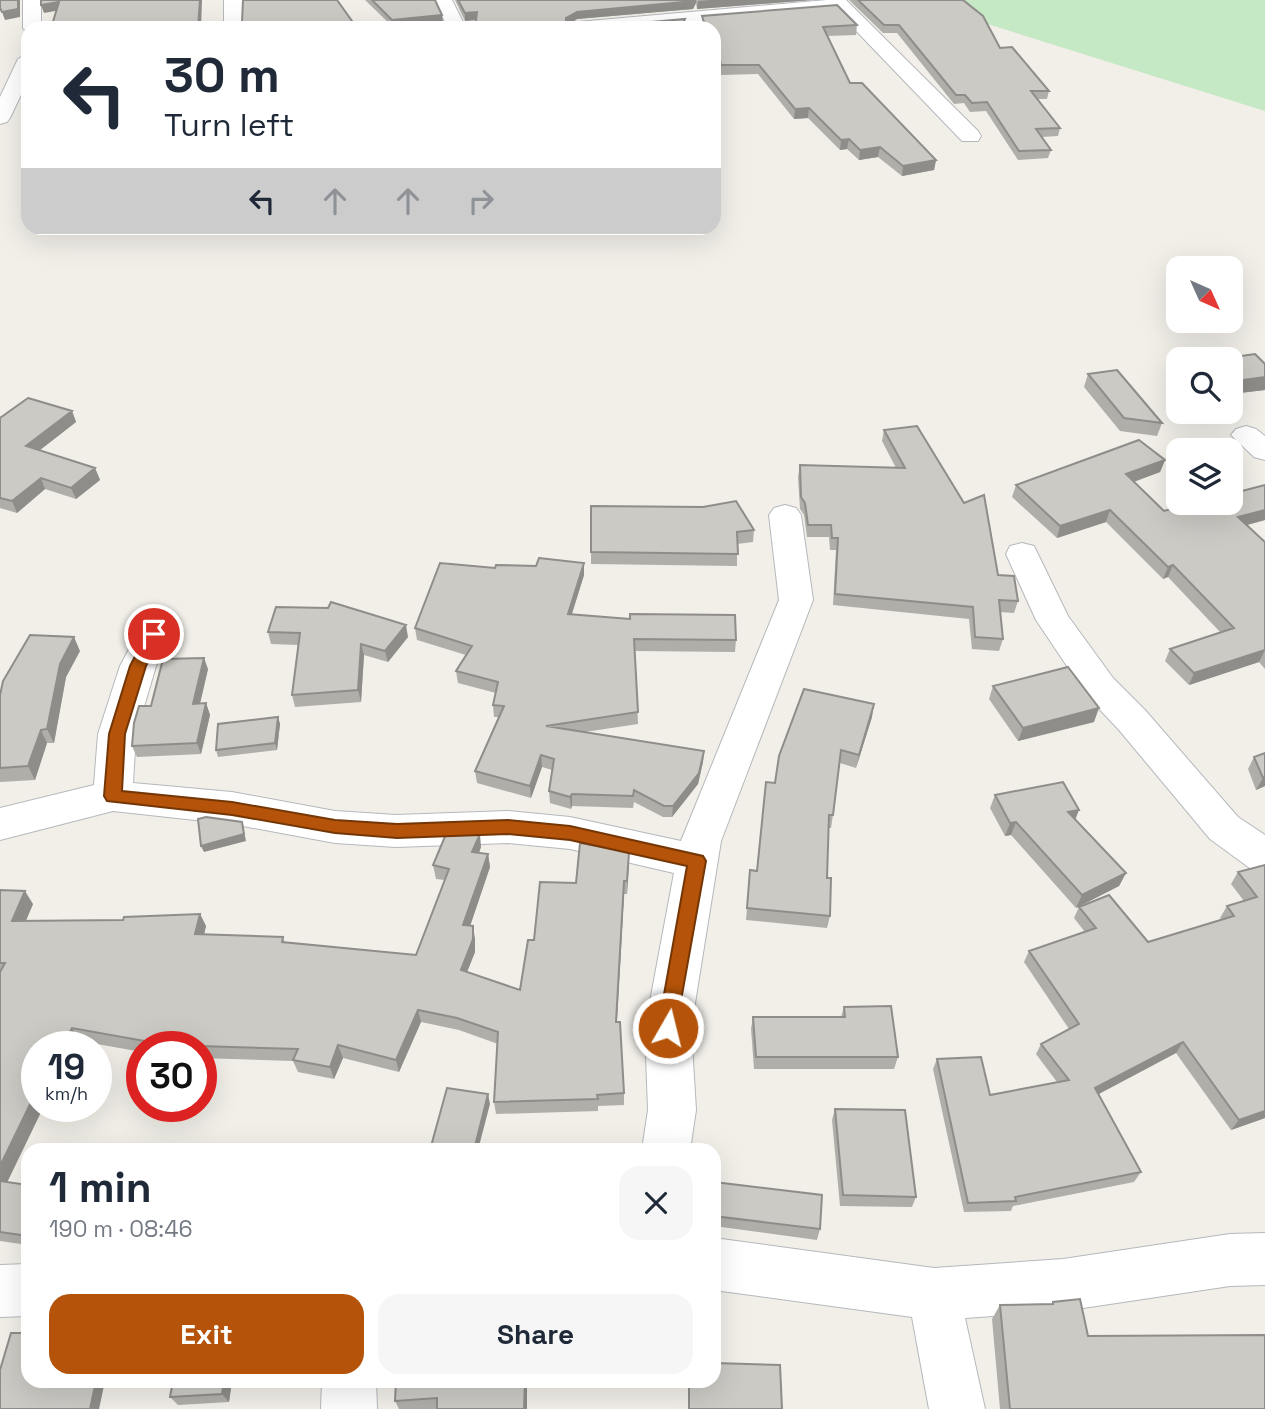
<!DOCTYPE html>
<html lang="en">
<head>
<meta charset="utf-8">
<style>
  body { margin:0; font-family:"Space Grotesk",sans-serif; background:#f6f6f7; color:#1f2937; height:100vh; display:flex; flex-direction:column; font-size:26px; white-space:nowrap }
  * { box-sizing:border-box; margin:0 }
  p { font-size:23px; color:#747a83 }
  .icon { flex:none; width:38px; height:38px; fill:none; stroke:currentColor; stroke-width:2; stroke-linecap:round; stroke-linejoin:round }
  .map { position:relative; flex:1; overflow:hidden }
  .drawer { position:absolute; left:21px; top:1143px; width:700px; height:245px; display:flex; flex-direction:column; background:#fff; border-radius:21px; box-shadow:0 7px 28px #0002 }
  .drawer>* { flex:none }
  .guide { position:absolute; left:21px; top:21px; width:700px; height:214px; border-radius:21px; box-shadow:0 7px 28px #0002; background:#fff; color:#1f2937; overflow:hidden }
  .needle { width:46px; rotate:135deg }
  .controls { position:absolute; left:1166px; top:256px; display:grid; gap:14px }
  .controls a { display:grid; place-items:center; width:77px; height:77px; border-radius:14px; background:#fff; box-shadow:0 7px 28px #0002; font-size:35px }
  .speed { position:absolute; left:21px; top:1031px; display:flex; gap:14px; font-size:35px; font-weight:700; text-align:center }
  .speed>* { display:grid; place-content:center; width:91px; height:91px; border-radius:50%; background:#fff; box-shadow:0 7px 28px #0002; line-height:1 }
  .speed small { font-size:18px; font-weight:400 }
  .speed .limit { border:10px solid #d22; background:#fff; color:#111 }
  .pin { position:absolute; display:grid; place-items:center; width:60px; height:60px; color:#fff; margin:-30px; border:4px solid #fff; border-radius:50%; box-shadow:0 2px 7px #0007 }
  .me { position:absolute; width:77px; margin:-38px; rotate:8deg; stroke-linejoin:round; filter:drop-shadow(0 0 5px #0008) }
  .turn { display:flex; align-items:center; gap:24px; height:147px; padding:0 28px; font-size:32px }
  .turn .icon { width:91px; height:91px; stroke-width:2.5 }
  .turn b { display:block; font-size:49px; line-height:60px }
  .lanes { display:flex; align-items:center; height:66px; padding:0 28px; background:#0003; justify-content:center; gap:35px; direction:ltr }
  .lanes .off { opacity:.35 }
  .round { display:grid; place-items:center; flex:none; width:74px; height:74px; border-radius:21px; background:#f6f6f7 }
  .headline { display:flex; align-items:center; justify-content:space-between; height:119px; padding:0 28px }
  h1 { font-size:42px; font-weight:700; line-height:52px }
  .action { display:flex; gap:14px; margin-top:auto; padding:14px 28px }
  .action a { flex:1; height:80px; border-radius:21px; background:#b45309; color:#fff; font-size:28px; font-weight:700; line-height:80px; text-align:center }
  .action a+a { background:#f6f6f7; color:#1f2937 }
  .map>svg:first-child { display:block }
</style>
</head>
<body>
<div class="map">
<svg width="1265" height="1409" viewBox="0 0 1265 1409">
  <rect width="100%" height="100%" fill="#f1efe8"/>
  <path fill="#c5e8c5" d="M911,0H1265V111Z"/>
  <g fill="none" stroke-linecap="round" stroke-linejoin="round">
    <defs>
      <path id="street" d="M23,0H41V28H28V33L23,28Z
        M224,0H242V28H224Z
        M434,0H452L466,28H448Z
        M827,0H846L978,131L981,136L978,141H962L837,11L640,28H568L577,22Z
        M28,53V80L10,118L7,122L0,124V97L18,59Z
        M1246,426L1256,429L1265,436V460L1254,457L1231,435L1236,429Z
        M785,505L796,508L801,515L813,600L721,841L691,1028L696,1110L690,1150H642L648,1110L645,1028L674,873L570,849L508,843L396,847L335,843L232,824L113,811L0,840V808L94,785L98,734L120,666L142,625L154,622L166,625L171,634L156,666L136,734L133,783L232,792L335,811L396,815L508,811L570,817L681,841L779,600L769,515L774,508Z
        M1022,543L1034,546L1068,616L1113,678L1145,710L1238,817L1265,835V874L1251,869L1210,839L1119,730L1087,696L1036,620L1006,554L1010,546Z
        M1265,1233V1285L1230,1286L1063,1311L965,1318L985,1409H929L912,1317L714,1290V1238L934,1268L1063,1259L1230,1234Z
        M28,1264V1316L0,1317V1265Z
        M322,1381H376L377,1409H321Z"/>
    </defs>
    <use href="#street" stroke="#b5b8bc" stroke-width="2"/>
    <use href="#street" fill="#fff" fill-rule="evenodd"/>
  </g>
  <path fill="#afaea9" d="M365,0H435L442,15L443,23L393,27Z
    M455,0H812L697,9L696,3L693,9L577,19L573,22L640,23L685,19V27L476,20L465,21Z
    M849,0H963L1000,48L1049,91L1047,99H1038L1060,128L1058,136L1042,137L1051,150L1048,158L1018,160L986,111L970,112L964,103L954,104L897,33H883Z
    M702,16L857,25L856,35L827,36L850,83L936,160L934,170L902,176L878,157L859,160L847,149L840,150L808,118L794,119L758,74L721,75L717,55H714V28H703Z
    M1230,359L1265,364V390L1231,394Z
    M1088,374L1162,423L1157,436L1120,431L1084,387Z
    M72,411L76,422L40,450L95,468L100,480L76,499L45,489L17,513L0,508V418Z
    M884,430L1018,601L1014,613L1000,612L1003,639L999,651L972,649L969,619L833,605L836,550H830L829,537H807L804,515L800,509L798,477L800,465L896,468L882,441Z
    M1165,460L1160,472L1134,482L1164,511L1265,485V520L1247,525L1265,542V669L1259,662L1189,685L1165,661L1170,649L1221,633L1168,577L1163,579L1106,522L1057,538L1012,497L1016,485Z
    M591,506L754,530L753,542L737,544V566L591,564Z
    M584,575L572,614L736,640L735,652L635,651L638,724L585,732L704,751L703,762L698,784L672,817H663L634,802L633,808L572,806L571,809L550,803L549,791L552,770L542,767L531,798L477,783L475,771L499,717H494L493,705L496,693L458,683L456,671L466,655L417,640L415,628Z
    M268,632L408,637L388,662L364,655L361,702L295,707L292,695L298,645L271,644Z
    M80,651L66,677L54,743H47L35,780L0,782V695Z
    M208,669L200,704L206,703L210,715L201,754L137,757L132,746L151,706Z
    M993,686L1094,722L1018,741L989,699Z
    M278,717L280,724L277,750L218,757L216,750Z
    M872,717L856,768L840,763L833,815L831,828H829L827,878L830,916L827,928L746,920L749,883L757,871L775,783Z
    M1265,753V786L1256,790L1248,769L1254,757Z
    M995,795L1126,873L1119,886L1076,908L1011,835L1005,836L990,808Z
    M481,847L479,853L488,854L490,867L470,926L475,939V952L467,972L520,990L534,940L576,883L629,852L627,894H624L617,1022L624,1093V1105L598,1106V1111L496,1114L494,1102L498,1044L459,1030L421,1022L399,1072L343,1058L334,1079L298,1072L293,1061L201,1058V1046H142V1052L80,1041L77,1046H37L7,1182L28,1185V1245L0,1241V890L33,904L26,921L123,920L200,914L206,926L204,934L283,937L285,943L416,955L445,880L436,879L433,865Z
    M1265,865V1118L1231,1130L1176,1053L1099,1094L1141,1172L1134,1182L1013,1206L1011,1211L964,1212L933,1069L937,1059L990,1095L1057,1082L1036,1054L1041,1044L1069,1029L1024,962L1029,951L1085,932L1074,918L1079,907L1148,942L1221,919L1220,918L1227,906L1244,901L1231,884L1238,872Z
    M844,1007L898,1057L894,1069H754L751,1029L753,1017H841Z
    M835,1109L916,1197L912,1207L840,1206L832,1120Z
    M714,1182L820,1229L817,1240L714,1226Z
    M1053,1302L1088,1336L1265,1409H1000L992,1319L1000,1305L1051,1304Z
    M173,1381H232L229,1402L178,1405L170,1397Z
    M396,1381H527V1409H399L395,1401Z"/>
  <path fill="#8f8d8a" d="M18,0H20V17L5,20L2,12Z
    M200,0H202L201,28H198Z
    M696,0V3L693,9L577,19L567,26L566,28V18L577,12Z
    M711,0H812L697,9L698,1Z
    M59,2L61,10L44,13L41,5Z
    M477,12V20L465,21V13Z
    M442,15L443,23L393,27L392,20Z
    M809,108L808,118L794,119L795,109Z
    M849,139L847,149L840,150L841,140Z
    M880,147L878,157L859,160L860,150Z
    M936,160L934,170L902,176L903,166Z
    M1265,377V390L1231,394L1236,381Z
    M72,411L76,422L31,457L26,446Z
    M1165,460L1160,472L1122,486L1126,474Z
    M95,468L100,480L76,499L71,488Z
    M41,478L45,489L17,513L12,501Z
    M1110,510L1106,522L1057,538L1060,526Z
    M1265,510V520L1232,529L1238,517Z
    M584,563V575L568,626V614Z
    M1173,565L1168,577L1163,579L1168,567Z
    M406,625L408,637L388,662L385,651Z
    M74,637L80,651L66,677L54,743L47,729L60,664Z
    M361,644L364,655L361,702L358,690Z
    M1265,650L1259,662L1189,685L1194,673Z
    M204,658L208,669L197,716L193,704Z
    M206,703L210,715L201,754L197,743Z
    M874,704L872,717L856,768L859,755Z
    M1099,708L1094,722L1018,741L1023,728Z
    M278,717L280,724L277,750L275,743Z
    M41,730L47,743L35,780L28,766Z
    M704,751L703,762L698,784L672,817L673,806Z
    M541,755L542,767L531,798L530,786Z
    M1265,777V786L1256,790L1263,778Z
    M572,794V806L571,809L570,797Z
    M1079,810L1074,823L1068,812Z
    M242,822L246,841L204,852L201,846Z
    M1016,822L1011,835L1005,836L1010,823Z
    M480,834L481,847L474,865L472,852Z
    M629,852V865L627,894V881Z
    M488,854L490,867L466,938L463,925Z
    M1126,873L1119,886L1076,908L1082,895Z
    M624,881V894L616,1034V1022Z
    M25,891L33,904L20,934L12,921Z
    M200,914L206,926L201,947L195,934Z
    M473,926L475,939V952L463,982L461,970Z
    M418,1010L421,1022L399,1072L396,1060Z
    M72,1028L80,1041L77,1046H62Z
    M1183,1042L1176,1053L1089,1099L1095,1088Z
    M338,1045L343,1058L334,1079L330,1067Z
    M37,1090V1106H44L3,1191L0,1188V1166Z
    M488,1094L490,1104L478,1150H474Z
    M1265,1111V1118L1231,1130L1239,1120Z
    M96,1381H105L99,1409H90Z
    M224,1381H232L229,1402L222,1394Z
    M525,1381H527V1409H524Z"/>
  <path fill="#cccac5" stroke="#8f8d8a" stroke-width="2" d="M0,0H18V9L2,12L0,8Z
    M41,0H200L198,28H51L59,2L41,5Z
    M243,0H337L357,28H243L242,22Z
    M372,0H435L442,15L392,20Z
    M458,0H694V1L577,12L566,18V22L640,23L685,19L681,28H475L477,12L465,13Z
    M858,0H963L983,16L1000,48L1012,47L1049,91H1031L1060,128L1036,129L1051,150L1019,151L987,102L972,103L965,95H956L899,25H884Z
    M837,5L857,25L823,27L850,83H862L936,160L903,166L880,147L860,150L849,139L841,140L809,108L795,109L759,65H721L717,46H714V28H706L702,16Z
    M1255,354L1265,364V377L1236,381L1230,375V359H1220Z
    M1117,370L1162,423L1124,418L1088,374Z
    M28,398L72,411L26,446L95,468L71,488L41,478L12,501L0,498V418Z
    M917,426L964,503L984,495L998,575L1014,576L1018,601L999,600L1003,639L975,637L973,607L835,594L838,538H832L831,525H808L805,503L801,497L800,465L905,468L884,430Z
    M1139,440L1165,460L1126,474L1164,511L1197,502H1230V494L1265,485V510L1238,517L1265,542V650L1194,673L1170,649L1234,628L1173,565L1168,567L1110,510L1060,526L1016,485Z
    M736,501L754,530L737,532L738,554L591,552V506L703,507Z
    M539,558L584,563L568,614L630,619V614L735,615L736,640L634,639L638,712L546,726L704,751L699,773L673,806H664L634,790L633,796L572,794L570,797L549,791L554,759L541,755L530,786L475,771L504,706L493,705L498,682L456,671L472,646L415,628L440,563L495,568L496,565L536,566Z
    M331,602L406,625L385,651L361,644L358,690L292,695L300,633L268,632L276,607L328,608Z
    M30,635L74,637L60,664L47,729L41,730L28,766L0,768V695L3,681Z
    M204,658L193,704L206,703L197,743L132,746L134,723L139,706H151L163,659Z
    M1068,667L1099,708L1023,728L993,686Z
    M804,689L874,704L859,755L841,750L833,815H829L827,878H831L830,916L747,908L750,870L757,871L766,782L775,783L779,756Z
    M278,717L275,743L216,750L218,724Z
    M1265,753V777L1263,778L1254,757Z
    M1063,782L1079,810L1068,812L1126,873L1082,895L1016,822L1010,823L995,795Z
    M206,817L242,822L244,834L201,846L198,819Z
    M476,833L480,834L472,852L488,854L463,925L473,926V939L461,970L520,990L528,940H534L540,882L576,883L580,843L629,852L627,881H624L616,1022H620L624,1093L597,1095L598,1099L494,1102L498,1032L457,1018L418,1010L396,1060L338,1045L330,1067L293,1060L298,1049L167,1045L72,1028L62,1046H37V1090L0,1166V972L5,963H0V890L25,891L12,921L123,920L124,917L200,914L195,934L283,937L282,942L416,955L449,869L433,865L446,834Z
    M1265,865V1111L1239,1120L1183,1042L1095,1088L1141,1172L1015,1197L1016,1201L968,1203L937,1059L981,1057L990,1095L1069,1080L1041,1044L1079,1024L1029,951L1096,928L1079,907L1109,895L1148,942L1234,916L1227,906L1257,897L1238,872Z
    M891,1006L898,1057H756L753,1017H845L844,1007Z
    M447,1088L488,1094L474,1150H430Z
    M835,1109L905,1110L916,1197L843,1195Z
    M0,1181L28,1185V1236L0,1232Z
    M714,1182L822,1195L820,1229L714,1216Z
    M1080,1299L1088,1336L1265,1335V1409H1010L1000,1305L1053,1304V1302Z
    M11,1333H28V1381H96L90,1409H0V1370Z
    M714,1363L780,1365L782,1409H689V1381H714Z
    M173,1381H224L222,1394L170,1397Z
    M396,1381H525L524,1409H437V1398L395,1401Z"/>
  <path fill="#b45309" stroke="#753606" stroke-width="2" d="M154,629L162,634L146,666L125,734L122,791L232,802L335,820L397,824L508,820L570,826L703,856L706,861L675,1034L668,1037L661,1034L658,1028L687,866L570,840L508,834L397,838L335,833L232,815L107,801L104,796L109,734L130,666L149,630Z"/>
</svg>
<div class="controls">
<a><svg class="needle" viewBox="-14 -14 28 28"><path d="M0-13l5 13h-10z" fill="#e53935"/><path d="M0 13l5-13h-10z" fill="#747a83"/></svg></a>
<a><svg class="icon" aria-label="search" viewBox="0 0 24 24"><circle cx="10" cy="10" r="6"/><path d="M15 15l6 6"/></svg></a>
<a><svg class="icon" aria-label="layers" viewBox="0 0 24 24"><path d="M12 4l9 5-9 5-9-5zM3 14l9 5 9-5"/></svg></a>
</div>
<div class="speed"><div>19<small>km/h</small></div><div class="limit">30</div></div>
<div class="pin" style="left:154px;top:634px;background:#d93025"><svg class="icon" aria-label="arrive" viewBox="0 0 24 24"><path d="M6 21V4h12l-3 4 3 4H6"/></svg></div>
<svg class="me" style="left:668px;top:1028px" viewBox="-20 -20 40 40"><circle r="17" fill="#b45309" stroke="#fff" stroke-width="3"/><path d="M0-11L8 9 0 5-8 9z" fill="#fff"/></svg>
<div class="guide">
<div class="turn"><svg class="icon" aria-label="left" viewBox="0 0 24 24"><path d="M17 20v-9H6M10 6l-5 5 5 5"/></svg><div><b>30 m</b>Turn left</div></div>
<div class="lanes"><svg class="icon" aria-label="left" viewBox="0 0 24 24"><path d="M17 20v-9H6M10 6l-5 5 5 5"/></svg><svg class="icon off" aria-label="ahead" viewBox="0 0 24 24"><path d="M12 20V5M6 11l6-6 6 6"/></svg><svg class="icon off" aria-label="ahead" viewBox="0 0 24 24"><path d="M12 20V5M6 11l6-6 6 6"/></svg><svg class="icon off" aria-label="right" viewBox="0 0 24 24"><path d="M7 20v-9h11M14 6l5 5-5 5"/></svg></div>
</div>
<section class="drawer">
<div class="headline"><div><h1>1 min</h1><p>190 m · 08:46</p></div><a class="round"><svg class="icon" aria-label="close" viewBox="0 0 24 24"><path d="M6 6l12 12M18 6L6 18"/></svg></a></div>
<div class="action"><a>Exit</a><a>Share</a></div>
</section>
</div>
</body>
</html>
